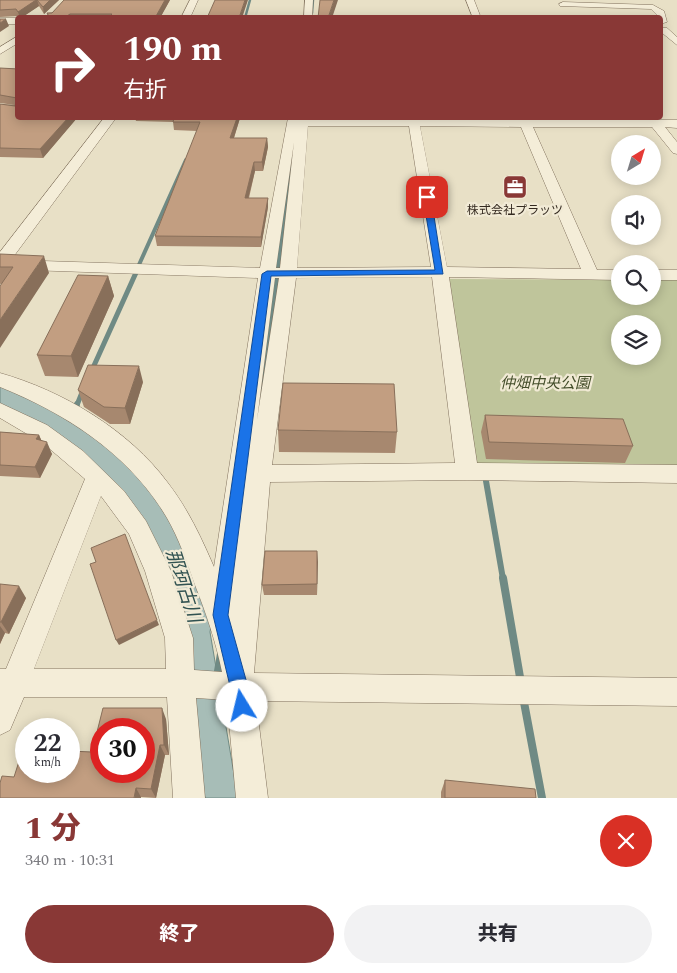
<!DOCTYPE html>
<html lang="ja">
<head>
<meta charset="utf-8">
<style>
  body { margin:0; font-family:Spectral,"Noto Sans JP",serif; background:#f2f2f3; color:#2b2b33; height:100vh; display:flex; flex-direction:column; font-size:19px; white-space:nowrap }
  * { box-sizing:border-box; margin:0 }
  p { font-size:16px; color:#7c7c81 }
  .icon { flex:none; width:28px; height:28px; fill:none; stroke:currentColor; stroke-width:2; stroke-linecap:round; stroke-linejoin:round }
  .map { position:relative; height:798px; overflow:hidden }
  .panel { display:flex; flex-direction:column; background:#fff; flex:1 }
  .panel>* { flex:none }
  .guide { position:absolute; left:15px; top:15px; width:648px; height:105px; border-radius:5px; box-shadow:0 2px 12px #0003; background:#893836; color:#fff; overflow:hidden }
  .needle { width:32px; rotate:38deg }
  .tools { position:absolute; left:611px; top:135px; display:grid; gap:10px }
  .tools a { display:grid; place-items:center; width:50px; height:50px; border-radius:50%; background:#fff; box-shadow:0 2px 12px #0003; font-size:25px }
  .speed { position:absolute; left:15px; top:718px; display:flex; gap:10px; font-size:25px; font-weight:700; text-align:center }
  .speed>* { display:grid; place-content:center; width:65px; height:65px; border-radius:50%; background:#fff; box-shadow:0 2px 12px #0003; line-height:1 }
  .speed small { font-size:12px; font-weight:400 }
  .speed .limit { border:8px solid #d22; background:#fff; color:#111 }
  .pin { position:absolute; display:grid; place-items:center; width:42px; height:42px; color:#fff; margin:-21px; border-radius:10px; box-shadow:0 2px 8px #0006 }
  .me { position:absolute; width:55px; margin:-28px; rotate:351deg; stroke-linejoin:round; filter:drop-shadow(0 0 4px #0008) }
  .turn { display:flex; align-items:center; gap:18px; height:105px; padding:0 25px; font-size:22px }
  .turn .icon { width:65px; height:65px; stroke-width:2.5 }
  .turn b { display:block; font-size:35px; line-height:42px }
  .round { display:grid; place-items:center; flex:none; width:52px; height:52px; border-radius:26px; background:#f2f2f3 }
  .head { display:flex; align-items:center; justify-content:space-between; height:85px; padding:0 25px }
  h1 { font-size:30px; font-weight:800; line-height:38px; color:#893836 }
  .action { display:flex; gap:10px; margin-top:auto; padding:10px 25px }
  .action a { flex:1; height:58px; border-radius:30px; background:#893836; color:#fff; font-size:20px; font-weight:800; line-height:58px; text-align:center }
  .action a+a { background:#f2f2f3; color:#2b2b33 }
  .map>svg:first-child { display:block }
</style>
</head>
<body>
<div class="map">
<svg width="677" height="798" viewBox="0 0 677 798">
  <rect width="100%" height="100%" fill="#e8e0c6"/>
  <path fill="#bfc59b" fill-rule="evenodd" d="M447,279L620,280V296H652L653,280H677V465L477,463ZM620,324H652V356H620Z"/>
  <path fill="#a7bdb7" stroke="#6f8a84" d="M0,384L25,394L116,450L170,512L212,620L210,632L238,798H205L144,526L0,405Z"/>
  <g fill="none" stroke-linecap="round" stroke-linejoin="round">
    <path stroke="#6f8a84" stroke-width="2.5" d="M312,13L313,0
      M245,18L250,0"/>
    <path stroke="#6f8a84" stroke-width="4" d="M138,267L186,160
      M278,267L292,159"/>
    <path stroke="#6f8a84" stroke-width="5" d="M92,370L139,266
      M260,403L278,266
      M77,405L83,390"/>
    <path stroke="#6f8a84" stroke-width="6" d="M74,412L77,404
      M486,481L503,579"/>
    <path stroke="#6f8a84" stroke-width="8" d="M503,578L521,683
      M217,677L221,654
      M523,697L542,798"/>
    <defs>
      <path id="minor" d="M190,0H198L190,18H181Z
        M305,0H313L312,18H304Z
        M466,0H474L481,18H473Z
        M563,2L653,5L664,11L667,22L660,24V18L651,9L560,6L559,4Z
        M0,18H18V24H0Z
        M661,28H667L677,37V45L661,32Z
        M18,36V43L0,54V47Z
        M104,118H116L11,260L260,268L288,118L518,120V118H528L530,120H647L646,118H657L659,120H677V128L665,127L677,142V154L673,153L652,127H533L597,270H620V280L449,277L477,463L677,465V483L467,480L270,482L254,673L677,678V706L256,701L268,798H236L227,700L196,698L205,798H173L167,697H24L10,730L0,735V669H6L85,479L44,444L0,418V403L47,425L83,451L124,491L146,521L171,571L193,638L194,670L222,672C216,642 206,613 195,585C187,562 179,539 167,518C130,455 67,414 0,387V373C63,391 129,430 168,483C188,509 201,537 214,567L258,278L0,269V252ZM308,126H409L431,267L297,268ZM420,126L521,127L581,269L447,267ZM294,142L280,268H276ZM432,277L455,463L272,465L296,278ZM275,278H279L257,420ZM101,496L129,534L145,571L165,638L166,669H34Z
        M652,270H677V280H652Z"/>
    </defs>
    <use href="#minor" stroke="#82725e" stroke-width="1"/>
    <use href="#minor" fill="#f4edd8" fill-rule="evenodd"/>
  </g>
  <path fill="#a7886f" d="M0,0H59L44,14L39,6L21,18H19L18,16L0,17Z
    M170,0L160,18H48L47,13Z
    M0,68L18,69V118H77L43,158L0,157V104L15,105L0,103V104Z
    M135,118H240L234,138H267L268,147L263,171H255L249,198H268V207L261,247L157,246L155,236L197,131L174,130L173,122L136,121Z
    M0,254L49,273L0,284Z
    M108,276L114,296L78,377L45,376L37,355Z
    M143,382L130,424H110L84,407L78,390Z
    M485,415L633,446L625,463L486,459L481,432Z
    M278,430L397,432L395,453L279,452Z
    M0,432L39,435L41,440L52,454L40,478L0,476Z
    M317,551V595H264L262,585Z
    M0,584L26,598L9,634L5,633L0,644Z
    M166,719L169,755H165L156,798L141,797L14,777L92,752Z
    M445,780L536,798H441V792Z"/>
  <path fill="#886f5a" d="M36,0H37L39,6L21,18H20L18,12Z
    M50,0H59L44,14L43,7Z
    M165,0H170L160,18H155Z
    M245,0H248L242,18H239Z
    M334,0H338L332,18H328Z
    M70,14L71,18H64Z
    M6,19L9,26L0,32V23Z
    M68,118H77L43,158L40,149Z
    M237,118H240L231,147L230,138Z
    M267,138L268,147L263,171L262,162Z
    M254,162L255,171L246,207L245,198Z
    M268,198V207L261,247V237Z
    M44,256L49,273L0,348V320Z
    M108,276L114,296L78,377L71,356Z
    M139,366L143,382L130,424L125,408Z
    M39,435L44,446L36,439Z
    M47,442L52,454L40,478L35,467Z
    M317,551L318,562L317,595Z
    M19,586L26,598L9,634L1,622Z
    M157,620L159,625L119,645L116,640Z
    M0,626L5,633L0,644Z
    M162,708L166,719L169,755L164,745Z
    M160,745L165,755L156,798L151,789Z
    M136,788L141,797V798H134Z"/>
  <path fill="#c29e81" stroke="#886f5a" fill-rule="evenodd" d="M0,0H36L18,12L16,9L0,10Z
    M37,0H50L43,7Z
    M64,0H165L155,18H108L112,14H70L64,18H50L47,13H52Z
    M215,0H245L239,18H207Z
    M320,0H334L328,18H318Z
    M0,19H6L0,23Z
    M0,68L18,69V118H68L40,149L0,148V104L15,106L17,98L0,95Z
    M174,118H237L230,138H267L262,162H254L245,198H268L261,237L155,236L200,122H173Z
    M0,254L44,256L0,320V286L13,267H0Z
    M78,275L108,276L71,356L37,355Z
    M88,365L139,366L125,408L104,407L78,390Z
    M283,383L394,384L397,432L278,430Z
    M485,415L623,419L633,446L489,442Z
    M0,432L39,435L36,439L47,442L35,467L0,465Z
    M125,534L157,620L116,640L90,564L96,562L91,548Z
    M265,551H317V584L262,585Z
    M0,584L19,586L1,622H0Z
    M103,708H162L164,745H160L151,789L136,788L134,798H0V783L2,776L14,777L23,749H26V771H69V751L92,752ZM101,729H144V771H101Z
    M445,780L535,789L536,798H445Z"/>
  <path fill="#1a73e8" stroke="#114b97" d="M427,194L431,197L443,274L271,276L228,615L248,687L250,706L247,711L242,714L236,711L213,615L262,274L267,271L435,270L423,197Z"/>
  <defs>
    <symbol id="office-square" viewBox="-11 -11 22 22"><rect x="-9" y="-9" width="18" height="18" rx="4" fill="#893836" stroke="#f1ead5"/><path d="M-6-3h4V-5.5h4V-3h4V5H-6ZM-1-4.5V-3h2v-1.5ZM-6 0V1H6V0Z" fill="#fff"/></symbol>
  </defs>
  <g fill-rule="evenodd">
    <use href="#office-square" x="501" y="173" width="28" height="28"/>
  </g>
  <g text-anchor="middle" dominant-baseline="central" stroke-width="4.5" stroke-linejoin="round" paint-order="stroke">
    <g font-size="12" fill="#342a20" stroke="#f1ead5">
      <text x="515" y="210">株式会社プラッツ</text>
    </g>
    <g font-size="15" font-style="italic" fill="#434d29" stroke="#f1ead5">
      <text x="545" y="383">仲畑中央公園</text>
    </g>
    <g font-size="19" font-style="italic" fill="#315251" stroke="#f1ead5">
      <text transform="translate(183 586) rotate(72)">那珂古川</text>
    </g>
  </g>
</svg>
<div class="tools">
<a><svg class="needle" viewBox="-14 -14 28 28"><path d="M0-13l5 13h-10z" fill="#e53935"/><path d="M0 13l5-13h-10z" fill="#7c7c81"/></svg></a>
<a><svg class="icon" aria-label="sound" viewBox="0 0 24 24"><path d="M4 9h4l5-4v14l-5-4H4zM17 9q2 3 0 6"/></svg></a>
<a><svg class="icon" aria-label="search" viewBox="0 0 24 24"><circle cx="10" cy="10" r="6"/><path d="M15 15l6 6"/></svg></a>
<a><svg class="icon" aria-label="layers" viewBox="0 0 24 24"><path d="M12 4l9 5-9 5-9-5zM3 14l9 5 9-5"/></svg></a>
</div>
<div class="speed"><div>22<small>km/h</small></div><div class="limit">30</div></div>
<div class="pin" style="left:427px;top:197px;background:#d93025"><svg class="icon" aria-label="arrive" viewBox="0 0 24 24"><path d="M6 21V4h12l-3 4 3 4H6"/></svg></div>
<svg class="me" style="left:242px;top:706px" viewBox="-20 -20 40 40"><circle r="19" fill="#fff"/><path d="M0-13L10 11 0 6-10 11z" fill="#1a73e8"/></svg>
<div class="guide">
<div class="turn"><svg class="icon" aria-label="right" viewBox="0 0 24 24"><path d="M7 20v-9h11M14 6l5 5-5 5"/></svg><div><b>190 m</b>右折</div></div>
</div>
</div>
<section class="panel">
<div class="head"><div><h1>1 分</h1><p>340 m · 10:31</p></div><a class="round" style="background:#d93025;color:#fff"><svg class="icon" aria-label="close" viewBox="0 0 24 24"><path d="M6 6l12 12M18 6L6 18"/></svg></a></div>
<div class="action"><a>終了</a><a>共有</a></div>
</section>
</body>
</html>
